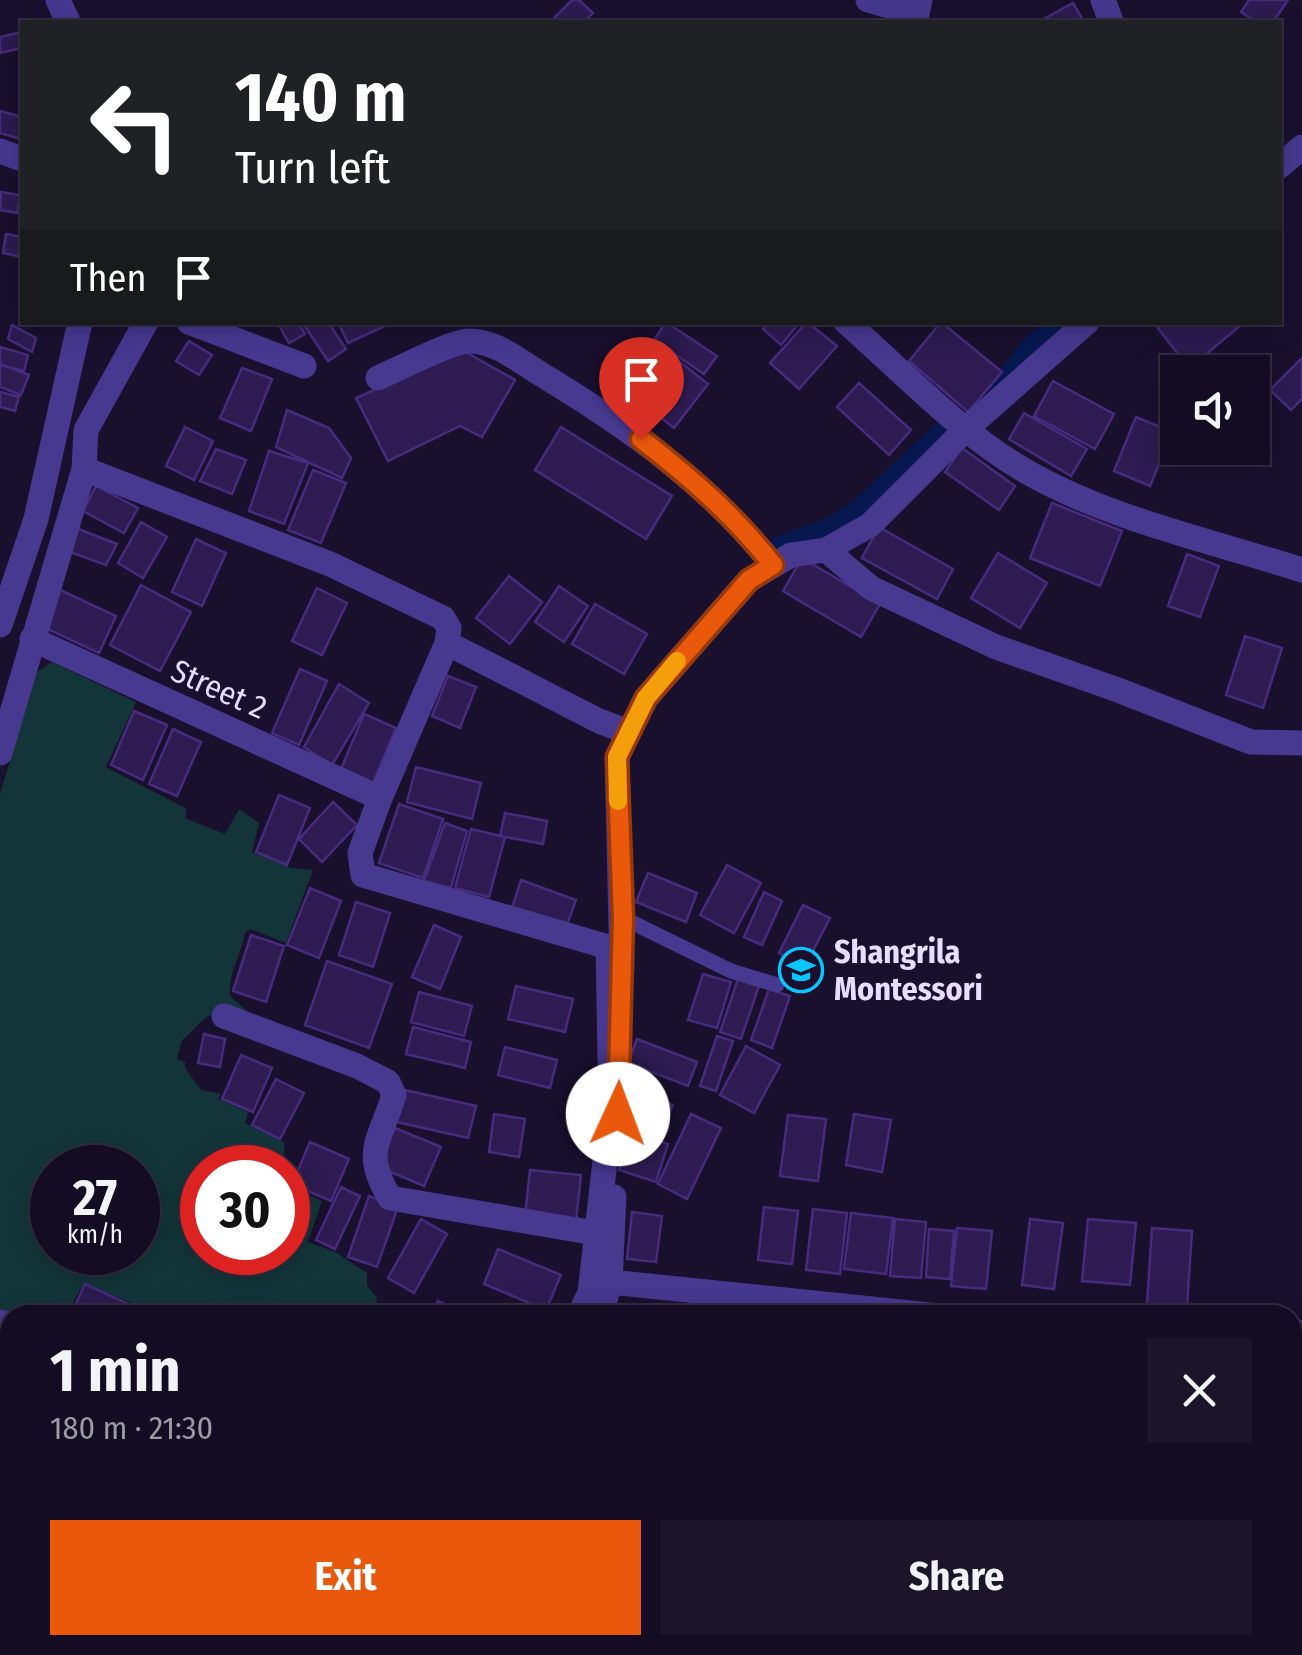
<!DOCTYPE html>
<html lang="en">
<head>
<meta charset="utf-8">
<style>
  body { margin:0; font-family:"Fira Sans Condensed",sans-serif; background:#1c152a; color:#f1f3f6; height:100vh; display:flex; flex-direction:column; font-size:38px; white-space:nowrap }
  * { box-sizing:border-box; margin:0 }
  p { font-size:32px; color:#9d9ba5 }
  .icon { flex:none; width:55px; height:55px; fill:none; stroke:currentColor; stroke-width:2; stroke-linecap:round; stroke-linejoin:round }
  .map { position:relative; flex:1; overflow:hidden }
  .side { position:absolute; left:0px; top:1305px; width:1302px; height:350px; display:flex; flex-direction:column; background:#130c22; border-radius:30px 30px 0 0; box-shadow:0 5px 25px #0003,0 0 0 2px #322c40 }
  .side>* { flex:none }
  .guide { position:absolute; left:20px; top:20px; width:1262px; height:305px; border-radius:0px; box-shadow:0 5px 25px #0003,0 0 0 2px #322c40; background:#202124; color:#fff; overflow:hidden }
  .controls { position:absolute; left:1160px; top:355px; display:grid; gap:20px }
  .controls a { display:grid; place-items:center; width:110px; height:110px; border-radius:0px; background:#130c22; box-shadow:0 5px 25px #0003,0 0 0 2px #322c40; font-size:50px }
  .speed { position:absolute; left:30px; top:1145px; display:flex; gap:20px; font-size:50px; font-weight:700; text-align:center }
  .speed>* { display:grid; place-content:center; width:130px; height:130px; border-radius:50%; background:#130c22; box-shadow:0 5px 25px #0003,0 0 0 2px #322c40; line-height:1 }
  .speed small { font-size:25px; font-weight:400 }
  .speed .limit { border:15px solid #d22; background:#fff; color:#111 }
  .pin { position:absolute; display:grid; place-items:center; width:85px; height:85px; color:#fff; margin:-102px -42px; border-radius:50% 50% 50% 0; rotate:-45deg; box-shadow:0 0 10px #0007 }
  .pin .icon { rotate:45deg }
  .me { position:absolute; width:110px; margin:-55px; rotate:2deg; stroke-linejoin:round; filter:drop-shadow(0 0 8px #0008) }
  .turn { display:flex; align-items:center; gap:35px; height:210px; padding:0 50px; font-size:45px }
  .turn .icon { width:130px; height:130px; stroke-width:2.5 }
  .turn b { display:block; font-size:70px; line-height:85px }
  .then { display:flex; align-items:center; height:95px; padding:0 50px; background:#0003; gap:20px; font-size:38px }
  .round { display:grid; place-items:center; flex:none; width:105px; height:105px; border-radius:0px; background:#1c152a }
  .overview { display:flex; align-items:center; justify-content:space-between; height:170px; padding:0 50px }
  h1 { font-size:60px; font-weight:700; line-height:75px }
  .button { display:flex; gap:20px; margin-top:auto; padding:20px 50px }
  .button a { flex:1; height:115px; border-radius:0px; background:#ea580c; color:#fff; font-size:40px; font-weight:700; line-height:115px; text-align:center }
  .button a+a { background:#1c152a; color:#f1f3f6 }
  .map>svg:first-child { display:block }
</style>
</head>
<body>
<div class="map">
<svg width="1302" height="1655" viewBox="0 0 1302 1655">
  <rect width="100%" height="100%" fill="#19102e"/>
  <path fill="#133539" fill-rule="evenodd" d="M52,662L136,702L106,767L187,809L185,818L225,834L239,809L259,823L252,852L291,868L313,870L286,943L250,929L245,933C241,955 228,973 230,996L247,1011C236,1014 224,1011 214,1014C201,1017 193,1033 182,1040L177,1059L185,1062V1068L201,1090L221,1094L218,1099L248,1112L245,1123L284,1142L285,1162L297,1167L289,1186L322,1201L308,1242L335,1252L367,1273V1285L377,1298L374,1315H161L84,1283L66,1315L0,1317V794L37,672ZM52,1168H138V1252H52ZM202,1168H288V1252H202Z
    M10,1611V1645H89L87,1655H0V1616Z"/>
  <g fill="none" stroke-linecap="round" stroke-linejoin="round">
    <path stroke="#071850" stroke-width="30" d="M1004,389L1035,349L1070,322
      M778,552L835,531L865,511L950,431"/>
  </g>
  <path fill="#2d1b51" stroke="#472b7e" stroke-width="2.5" d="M572,0H579L593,13L584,22H550Z
    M1249,0H1288L1273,22H1257L1241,12Z
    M1073,3L1084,22H1038Z
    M22,32V48L0,53V37Z
    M0,111L22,117L21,139L0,133Z
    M1,192L20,195L17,213L0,210Z
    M6,234L22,237V257L3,253Z
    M277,322H298L305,334L289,343Z
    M302,322H328L346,349L328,361Z
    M338,322H384L385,326L348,343Z
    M666,322L717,356L704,374L654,340Z
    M769,322H800L781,345L763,329Z
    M807,322L837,346L799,389L770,363Z
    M941,322L1002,372L968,412L909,361Z
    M1153,322H1245L1189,368Z
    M12,325L36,338L32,352L8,339Z
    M189,341L212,355L199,375L176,361Z
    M0,347L28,355L24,371L0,365Z
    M462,350L515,380L482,437L460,426L388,461L356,398Z
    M1302,358V399L1291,410L1270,390Z
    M680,362L708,384L674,428L646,406Z
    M0,364L29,375L21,395L0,387Z
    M242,368L272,379L251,431L220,418Z
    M1053,381L1114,414L1095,449L1034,416Z
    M859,383L911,430L889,455L837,407Z
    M0,392L19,397L15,411L0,407Z
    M287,410L329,428L351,458L342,478L276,447Z
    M1024,413L1087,449L1071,476L1009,439Z
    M1136,417L1172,432L1150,486L1114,471Z
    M185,427L213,441L194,480L166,466Z
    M561,427L672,496L646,539L535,470Z
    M962,448L1015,486L999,510L945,472Z
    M216,449L246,460L232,494L200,481Z
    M269,451L308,463L284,524L249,511Z
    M313,470L346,483L321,543L288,530Z
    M96,486L138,508L124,533L83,511Z
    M1052,503L1122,531L1100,586L1030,558Z
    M141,522L167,537L143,578L118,563Z
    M879,527L953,569L937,599L862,558Z
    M76,528L117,544L106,565L67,551Z
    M196,539L226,553L202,606L172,592Z
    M998,553L1047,583L1020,628L971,598Z
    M1187,554L1219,566L1200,617L1168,606Z
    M802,558L880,604L861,637L783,591Z
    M509,576L542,602L510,644L476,618Z
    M141,585L191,612L160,671L110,645Z
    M559,586L588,606L564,642L535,622Z
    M317,588L347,603L322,655L292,641Z
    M58,589L116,616L99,653L41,626Z
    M595,604L647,634L624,674L572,644Z
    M1245,636L1282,648L1263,708L1226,695Z
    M300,669L327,681L299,745L272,733Z
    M448,676L476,687L460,728L432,716Z
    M339,684L369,703L332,765L304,747Z
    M134,711L167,725L143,780L111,765Z
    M364,714L396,728L373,783L341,769Z
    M173,729L201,742L177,796L149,784Z
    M416,767L481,783L472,819L407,802Z
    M279,795L310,808L287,865L256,852Z
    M333,802L357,825L322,862L299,839Z
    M399,804L443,819L423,878L379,863Z
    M505,813L547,821L543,844L500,836Z
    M445,823L467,831L451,888L424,881Z
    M471,829L505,837L489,897L455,888Z
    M727,865L761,883L734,933L700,915Z
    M648,873L697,893L686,922L636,902Z
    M521,880L576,900L566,928L512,908Z
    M310,888L341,901L319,958L287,945Z
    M764,892L782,901L762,945L744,937Z
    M356,902L390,913L373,967L339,955Z
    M803,905L830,918L805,966L779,953Z
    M434,925L461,937L440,989L412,977Z
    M251,935L284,946L266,1002L233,991Z
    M327,961L392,984L369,1048L305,1025Z
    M703,974L731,982L717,1028L688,1020Z
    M739,976L760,983L741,1039L720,1032Z
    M516,986L573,999L565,1032L508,1019Z
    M769,989L790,996L772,1048L751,1040Z
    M419,992L472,1006L464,1036L411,1022Z
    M413,1027L471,1042L465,1068L406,1054Z
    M204,1034L225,1039L220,1067L198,1063Z
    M717,1036L733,1041L716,1091L700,1086Z
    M637,1039L697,1062L688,1086L628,1063Z
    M746,1046L780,1065L754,1113L720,1095Z
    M505,1047L557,1060L550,1088L498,1075Z
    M241,1055L272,1068L253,1112L222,1099Z
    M276,1079L304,1093L280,1139L252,1125Z
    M634,1087L673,1105L658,1139L619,1122Z
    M405,1090L476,1106L468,1138L397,1122Z
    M494,1114L525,1119L519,1157L489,1152Z
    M691,1114L721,1128L687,1199L658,1184Z
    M854,1114L891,1120L882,1172L846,1165Z
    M788,1115L826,1119L818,1181L780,1176Z
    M395,1128L441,1147L424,1186L379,1167Z
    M631,1132L668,1144L656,1182L619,1170Z
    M310,1142L349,1159L331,1201L292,1184Z
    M530,1170L581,1175L576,1221L525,1215Z
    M341,1187L360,1196L335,1249L316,1240Z
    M369,1196L398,1207L377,1267L348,1257Z
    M764,1207L798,1211L792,1264L758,1260Z
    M813,1209L847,1213L840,1274L806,1270Z
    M632,1212L662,1216L656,1262L627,1259Z
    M851,1213L893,1218L886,1274L844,1269Z
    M421,1219L447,1234L414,1293L388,1278Z
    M895,1219L926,1222L921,1278L890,1276Z
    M1030,1219L1063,1223L1054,1289L1022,1285Z
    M1088,1219L1136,1223L1130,1285L1082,1281Z
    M957,1228L992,1231L986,1289L951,1286Z
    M1152,1228L1192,1231L1187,1307L1147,1304Z
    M929,1229L954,1231L950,1279L926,1277Z
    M498,1249L561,1275L546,1310L484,1284Z
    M85,1284L131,1305L126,1315H71Z
    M438,1301L467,1315H431Z
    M453,1645H499L496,1655H450Z
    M1113,1645H1144V1655H1113Z
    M1189,1645H1229L1227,1655H1187Z"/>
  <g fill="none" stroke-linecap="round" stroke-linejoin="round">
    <path stroke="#473890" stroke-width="15" d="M623,918L731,971L777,985"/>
    <path stroke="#473890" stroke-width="25" d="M58,0L68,22
      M868,0L917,14L920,0
      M1103,0L1111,21
      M0,151L22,159
      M1280,166L1302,147
      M189,322L304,366
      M846,322C901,370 959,432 1022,469C1107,519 1209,540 1302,570
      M378,378C397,370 453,340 470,341C499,342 520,362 544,376C631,429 710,485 773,565
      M84,469L330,564L443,618L449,628L447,643L380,798L360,853L363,875L608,947L611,1108L590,1293L579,1315
      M826,550L871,588L996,647L1118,690L1251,742L1302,743
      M0,625L36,519L80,322
      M32,639L380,798
      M447,643L599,721L628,732
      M0,753L84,469L86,430L146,322
      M622,968L617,757L646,698L749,580L791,555L826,550L870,525L967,428L1087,322
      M224,1016L357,1066L388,1082L394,1095C380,1141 362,1152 390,1198L595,1233
      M610,1282L614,1197
      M601,1315L610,1282L930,1315
      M0,1322L10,1324
      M1292,1332L1302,1333
      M397,1655L402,1645
      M428,1655L435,1645"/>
  </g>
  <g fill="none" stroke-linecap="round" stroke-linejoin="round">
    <defs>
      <path id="route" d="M618,1114L623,918L617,757L646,698L749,580L773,565C735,516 690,477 641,439"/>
    </defs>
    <use href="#route" stroke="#983908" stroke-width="25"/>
    <use href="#route" stroke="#ea580c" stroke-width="18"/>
    <path stroke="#f59e0b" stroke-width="18" d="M618,801L617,757L646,698L677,661"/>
  </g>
  <defs>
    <symbol id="school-ring" viewBox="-11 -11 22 22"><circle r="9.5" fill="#19102e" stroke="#0ac6ff" stroke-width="1.5"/><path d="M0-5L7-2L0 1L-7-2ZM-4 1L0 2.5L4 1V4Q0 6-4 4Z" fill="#0ac6ff"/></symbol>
  </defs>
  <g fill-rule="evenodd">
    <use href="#school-ring" x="776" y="945" width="50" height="50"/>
  </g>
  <g text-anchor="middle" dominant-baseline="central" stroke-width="10" stroke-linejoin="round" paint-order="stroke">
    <g font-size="32" fill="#e6deff" stroke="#19102e">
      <text transform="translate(219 689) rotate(24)">Street 2</text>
    </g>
    <g font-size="32" font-weight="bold" fill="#e6deff" stroke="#19102e" text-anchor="start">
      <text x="834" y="952">Shangrila<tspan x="834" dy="37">Montessori</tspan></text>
    </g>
  </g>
</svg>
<div class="controls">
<a><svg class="icon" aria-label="sound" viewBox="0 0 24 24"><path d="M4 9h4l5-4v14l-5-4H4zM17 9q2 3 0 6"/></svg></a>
</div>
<div class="speed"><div>27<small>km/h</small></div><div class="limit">30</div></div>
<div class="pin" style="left:641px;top:439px;background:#d93025"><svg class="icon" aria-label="arrive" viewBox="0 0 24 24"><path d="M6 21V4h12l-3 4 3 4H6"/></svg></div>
<svg class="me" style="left:618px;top:1114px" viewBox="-20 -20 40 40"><circle r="19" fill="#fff"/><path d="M0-13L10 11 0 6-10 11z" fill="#ea580c"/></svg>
<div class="guide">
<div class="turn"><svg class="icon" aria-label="left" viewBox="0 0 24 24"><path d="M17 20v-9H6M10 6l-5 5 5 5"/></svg><div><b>140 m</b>Turn left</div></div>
<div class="then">Then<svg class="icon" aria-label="arrive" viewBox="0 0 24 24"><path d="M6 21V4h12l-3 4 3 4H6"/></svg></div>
</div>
<section class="side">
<div class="overview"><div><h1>1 min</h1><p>180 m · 21:30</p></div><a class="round"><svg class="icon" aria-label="close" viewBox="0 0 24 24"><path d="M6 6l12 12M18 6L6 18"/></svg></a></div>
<div class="button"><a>Exit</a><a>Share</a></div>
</section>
</div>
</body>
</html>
